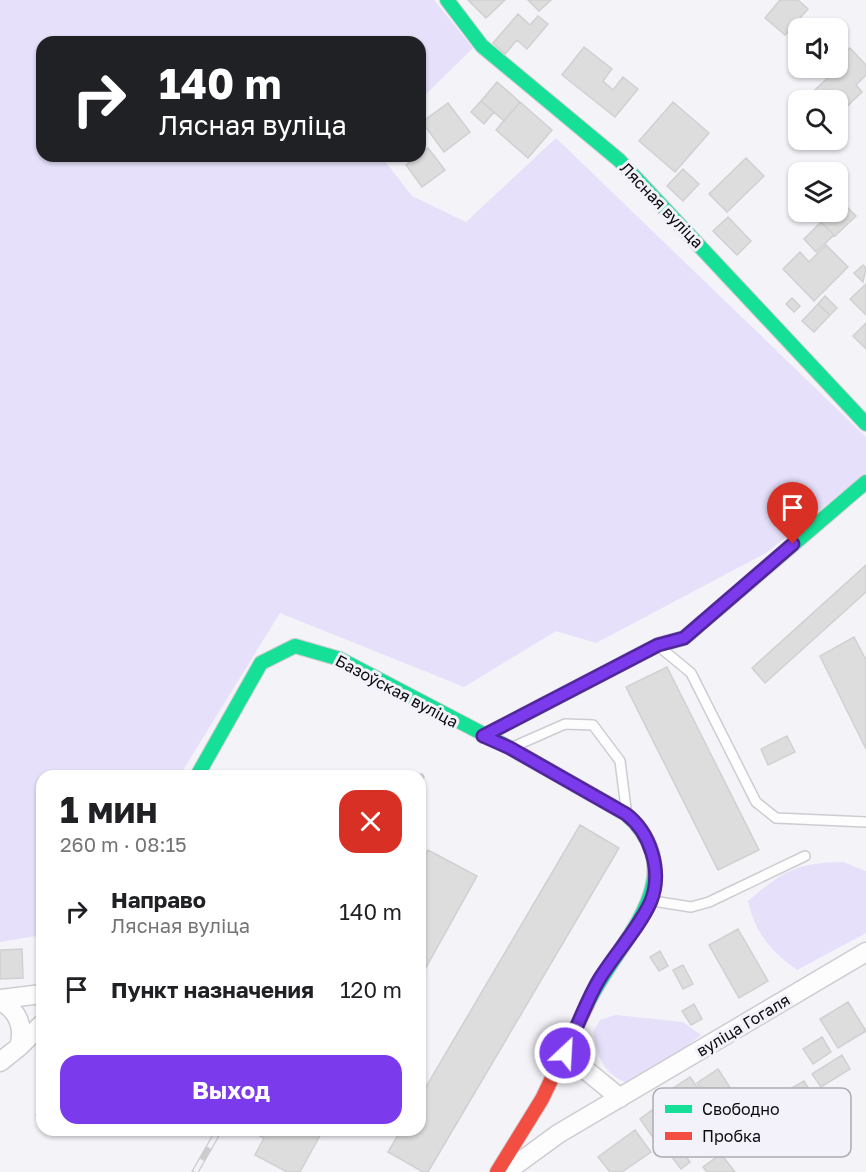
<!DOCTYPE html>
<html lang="ru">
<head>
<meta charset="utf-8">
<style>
  body { margin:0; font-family:"Golos Text",sans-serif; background:#f2f2f2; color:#202124; height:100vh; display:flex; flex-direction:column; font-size:22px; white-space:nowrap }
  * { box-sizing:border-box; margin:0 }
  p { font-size:20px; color:#757577 }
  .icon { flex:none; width:33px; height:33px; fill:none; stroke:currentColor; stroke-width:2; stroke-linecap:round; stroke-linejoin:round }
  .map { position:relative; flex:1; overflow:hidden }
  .details { position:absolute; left:36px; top:770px; width:390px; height:366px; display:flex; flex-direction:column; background:#fff; border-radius:18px; box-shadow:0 2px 4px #0004 }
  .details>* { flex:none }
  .hud { position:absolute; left:36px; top:36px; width:390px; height:126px; border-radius:18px; box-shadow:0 2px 4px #0004; background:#202124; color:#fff; overflow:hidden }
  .buttons { position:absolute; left:788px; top:18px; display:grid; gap:12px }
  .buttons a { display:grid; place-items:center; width:60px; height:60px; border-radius:12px; background:#fff; box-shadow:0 2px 4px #0004; font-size:30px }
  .pin { position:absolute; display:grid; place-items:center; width:51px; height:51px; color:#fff; margin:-62px -26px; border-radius:50% 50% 50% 0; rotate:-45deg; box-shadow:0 0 6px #0007 }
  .pin .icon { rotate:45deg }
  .me { position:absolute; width:66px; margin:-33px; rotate:25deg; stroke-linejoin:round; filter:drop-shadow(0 0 4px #0008) }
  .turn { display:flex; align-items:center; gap:21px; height:126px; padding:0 24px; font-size:27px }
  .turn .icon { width:78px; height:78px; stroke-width:2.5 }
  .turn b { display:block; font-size:42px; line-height:51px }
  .round { display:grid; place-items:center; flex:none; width:63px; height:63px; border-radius:18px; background:#f2f2f2 }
  .summary { display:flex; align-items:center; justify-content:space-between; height:102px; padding:0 24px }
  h1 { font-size:36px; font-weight:700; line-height:45px }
  .action { display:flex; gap:12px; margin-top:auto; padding:12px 24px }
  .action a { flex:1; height:69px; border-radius:18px; background:#7c3aed; color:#fff; font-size:24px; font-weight:700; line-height:69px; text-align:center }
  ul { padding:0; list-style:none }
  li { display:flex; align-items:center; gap:18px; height:78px; padding:0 24px }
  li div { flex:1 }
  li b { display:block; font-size:22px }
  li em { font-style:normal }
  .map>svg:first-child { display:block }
</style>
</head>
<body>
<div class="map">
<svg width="866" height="1172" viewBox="0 0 866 1172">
  <rect width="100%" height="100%" fill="#f4f3f8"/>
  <path fill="#e6e0fb" d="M0,0H434L473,48L420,100V42H42V156H381L412,196L466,222L556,138L866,437V473L766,553L596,643L556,631L464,687L280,613L180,775L42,776V935L0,942Z
    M843,862L866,871V933L797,970C771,952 755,933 748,901C783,871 796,863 843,862Z
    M616,1015L683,1022L701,1035L672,1057L629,1084C603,1073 598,1059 593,1032L600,1020Z"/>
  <path fill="#dedddd" stroke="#d1d0d1" stroke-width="1.5" d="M468,0H505L486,18Z
    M528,0H551L539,11Z
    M780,0H798L808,9L785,35L765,18Z
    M518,14L530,25L538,16L548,24L527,49L517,40L505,54L493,43Z
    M584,47L612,69L603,81L613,90L623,77L638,89L615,117L562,75Z
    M850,48L866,65V75L856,85L862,92L837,116V100H804L833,73L828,68H837V59Z
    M497,82L520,102L504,121L481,101Z
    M481,101L494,112L484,124L471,112Z
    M520,102L552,130L528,158L496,130Z
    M673,102L709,133L675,172L639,141Z
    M448,103L470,132L444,152L422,122Z
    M798,106V119L791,112Z
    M428,148L445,170L422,187L406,165Z
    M746,158L764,176L727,212L709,194Z
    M683,169L699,184L683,201L667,186Z
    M842,202L856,216L835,236L821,222L832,212H837V206Z
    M728,217L751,241L737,255L713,231Z
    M821,222L834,235L816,252L804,239Z
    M826,245L848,267L814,301L783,269L800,252L809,262Z
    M863,265L866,268L863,282L854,273Z
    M866,284V315L850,299Z
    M825,296L837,308L830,315L818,304Z
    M792,298L800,306L794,312L786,304Z
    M818,304L830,315L814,332L802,321Z
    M866,323V349L853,336Z
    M866,565V592L765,683L752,668Z
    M854,637L866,660V749L820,656Z
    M667,667L759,850L718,870L626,687Z
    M787,736L795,752L768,765L761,749Z
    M580,825L619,848L428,1172H423L388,1152L401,1130H420V1097Z
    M428,850L477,876L420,978V864Z
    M738,929L768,981L739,998L709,945Z
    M22,949L23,978L0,979V950Z
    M660,951L668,966L659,971L650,957Z
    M683,965L693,984L683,989L673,970Z
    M848,1002L866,1031L838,1048L820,1019Z
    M694,1004L702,1019L691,1025L682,1011Z
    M822,1037L831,1052L813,1064L803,1049Z
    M842,1055L850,1069L821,1087L812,1074Z
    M718,1069L740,1103L719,1116L697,1083Z
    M690,1077L700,1091L692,1097L699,1108L681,1120L670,1104L678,1098L672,1089Z
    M804,1081L822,1111L789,1130L772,1099Z
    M42,1107V1119L36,1115Z
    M652,1110L667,1130L654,1139L640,1119Z
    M258,1130H323L300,1172H287L255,1155L264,1138L256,1134Z
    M635,1130L651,1152L622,1172H610L598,1157Z
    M681,1149L690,1162L681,1169L671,1156Z
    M721,1154L735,1172H707L703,1167Z"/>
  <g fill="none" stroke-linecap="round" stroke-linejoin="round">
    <defs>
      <path id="lane" d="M662,649L691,673L756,802L776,818L866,822
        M515,746L565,724L593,725L620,761L626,808
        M653,901L691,907L709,902L805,856"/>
      <path id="street" d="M0,999L42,994
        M0,1001C18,1010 25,1028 19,1047L0,1062
        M19,1047L42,1024
        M565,1053L620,1098
        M506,1172L558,1134L866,952"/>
      <path id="fast" d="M447,0L482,46L619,160L866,424
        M483,736L658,645L684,638L866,482
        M197,776L261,663L295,646L340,659L510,748L626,814C698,878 614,944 587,1005"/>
      <path id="jam" d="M497,1172L542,1099L587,1005"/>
    </defs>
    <use href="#lane" stroke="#ceccd0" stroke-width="12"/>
    <use href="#street" stroke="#ceccd0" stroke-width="21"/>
    <use href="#fast" stroke="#ceccd0" stroke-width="16"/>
    <use href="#jam" stroke="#ceccd0" stroke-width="16"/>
    <use href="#lane" stroke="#fdfdfe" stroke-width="9"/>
    <use href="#street" stroke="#fdfdfe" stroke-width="18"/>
    <use href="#fast" stroke="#16e098" stroke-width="14"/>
    <use href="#jam" stroke="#f24e42" stroke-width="14"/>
    <defs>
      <path id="rail" d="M420,778L421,777
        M195,1172L219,1130"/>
    </defs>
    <use href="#rail" stroke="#cccccd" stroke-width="7"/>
    <use href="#rail" stroke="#f3f1fa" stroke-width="4.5" stroke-dasharray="14" stroke-linecap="butt"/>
  </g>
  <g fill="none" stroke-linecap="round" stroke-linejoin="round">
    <defs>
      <path id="route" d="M565,1053C577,1028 586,1001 600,978C615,954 641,925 651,901C663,871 650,832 626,814L510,748L483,736L658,645L684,638L793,544"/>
    </defs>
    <use href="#route" stroke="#51269a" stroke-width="15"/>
    <use href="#route" stroke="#7c3aed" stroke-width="10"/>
  </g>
  <g text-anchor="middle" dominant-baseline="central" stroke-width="6" stroke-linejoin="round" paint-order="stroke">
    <g font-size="16" fill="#0b0b0e" stroke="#f3f1fa">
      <text transform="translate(662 205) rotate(46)">Лясная вуліца</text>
      <text transform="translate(397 691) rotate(28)">Базоўская вуліца</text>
      <text transform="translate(743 1025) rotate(-31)">вуліца Гогаля</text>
    </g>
  </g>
  <rect x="653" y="1088" width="198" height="69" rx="9" fill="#f3f1fa" stroke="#adacb3" stroke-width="1.5"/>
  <rect x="665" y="1105" width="27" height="8" fill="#16e098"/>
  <rect x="665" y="1132" width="27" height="8" fill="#f24e42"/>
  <g font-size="16" fill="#0b0b0e">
    <text x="702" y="1115">Свободно</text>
    <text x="702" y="1142">Пробка</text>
  </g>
</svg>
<div class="buttons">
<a><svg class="icon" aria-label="sound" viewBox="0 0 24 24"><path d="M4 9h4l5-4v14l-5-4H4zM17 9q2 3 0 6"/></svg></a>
<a><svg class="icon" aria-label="search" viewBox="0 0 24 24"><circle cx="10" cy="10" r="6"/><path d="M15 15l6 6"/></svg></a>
<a><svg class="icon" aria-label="layers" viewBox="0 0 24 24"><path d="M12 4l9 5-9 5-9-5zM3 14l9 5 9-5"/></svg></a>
</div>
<div class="pin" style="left:793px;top:544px;background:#d93025"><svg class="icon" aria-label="arrive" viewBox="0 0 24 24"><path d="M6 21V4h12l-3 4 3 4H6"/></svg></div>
<svg class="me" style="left:565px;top:1053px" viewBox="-20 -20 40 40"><circle r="17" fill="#7c3aed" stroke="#fff" stroke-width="3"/><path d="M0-11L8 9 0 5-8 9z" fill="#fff"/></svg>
<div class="hud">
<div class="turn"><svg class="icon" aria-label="right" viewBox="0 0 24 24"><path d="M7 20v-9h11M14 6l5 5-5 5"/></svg><div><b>140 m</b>Лясная вуліца</div></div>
</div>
<section class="details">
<div class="summary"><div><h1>1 мин</h1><p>260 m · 08:15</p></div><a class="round" style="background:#d93025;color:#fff"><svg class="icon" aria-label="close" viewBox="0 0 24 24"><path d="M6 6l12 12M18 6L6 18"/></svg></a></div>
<ul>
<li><svg class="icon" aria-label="right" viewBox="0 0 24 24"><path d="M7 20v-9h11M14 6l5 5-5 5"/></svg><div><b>Направо</b><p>Лясная вуліца</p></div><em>140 m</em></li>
<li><svg class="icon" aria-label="arrive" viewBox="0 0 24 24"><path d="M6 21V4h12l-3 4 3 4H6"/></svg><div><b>Пункт назначения</b></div><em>120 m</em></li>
</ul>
<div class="action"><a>Выход</a></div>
</section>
</div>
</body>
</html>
